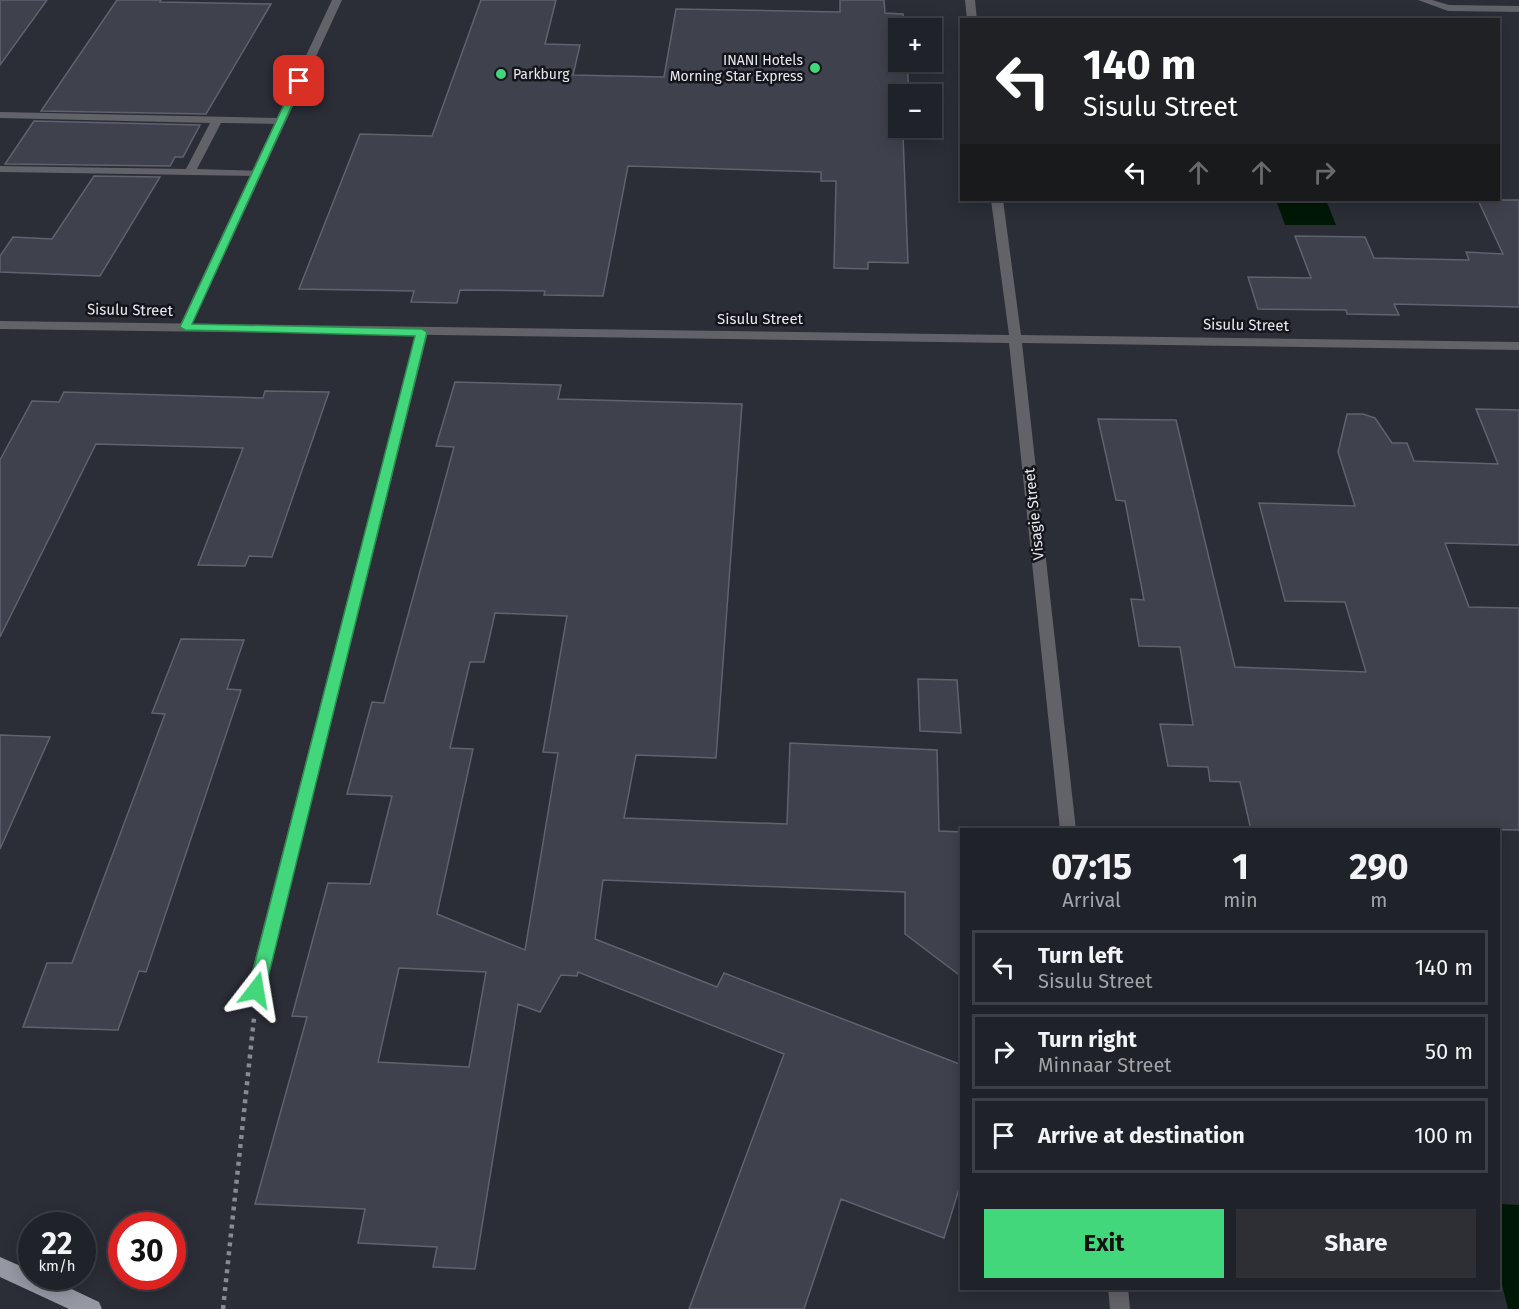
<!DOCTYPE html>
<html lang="en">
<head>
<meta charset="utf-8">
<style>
  body { margin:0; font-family:"Fira Sans",sans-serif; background:#2d2f35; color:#f1f3f6; height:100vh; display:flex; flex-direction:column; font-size:22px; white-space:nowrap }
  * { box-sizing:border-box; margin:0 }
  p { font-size:20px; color:#a2a4a8 }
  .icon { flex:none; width:33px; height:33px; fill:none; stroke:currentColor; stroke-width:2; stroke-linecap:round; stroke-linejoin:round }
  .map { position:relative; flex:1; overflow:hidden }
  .panel { position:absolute; left:960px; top:828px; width:540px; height:462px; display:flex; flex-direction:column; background:#202229; border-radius:0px; box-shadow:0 3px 15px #0003,0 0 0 2px #3d3f46 }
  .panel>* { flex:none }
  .guide { position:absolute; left:960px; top:18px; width:540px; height:183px; border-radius:0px; box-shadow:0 3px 15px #0003,0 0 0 2px #3d3f46; background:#202124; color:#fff; overflow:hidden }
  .controls { position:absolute; left:888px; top:18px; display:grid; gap:12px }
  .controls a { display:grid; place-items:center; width:54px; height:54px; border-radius:0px; background:#202229; box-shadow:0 3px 15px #0003,0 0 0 2px #3d3f46; font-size:30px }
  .speed { position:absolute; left:18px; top:1212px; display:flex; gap:12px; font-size:30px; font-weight:700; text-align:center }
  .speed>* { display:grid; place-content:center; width:78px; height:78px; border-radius:50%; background:#202229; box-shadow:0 3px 15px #0003,0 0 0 2px #3d3f46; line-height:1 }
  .speed small { font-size:15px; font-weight:400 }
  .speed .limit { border:9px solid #d22; background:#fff; color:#111 }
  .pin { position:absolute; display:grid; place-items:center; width:51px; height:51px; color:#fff; margin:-26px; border-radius:12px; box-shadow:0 3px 9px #0006 }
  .me { position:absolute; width:66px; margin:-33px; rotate:14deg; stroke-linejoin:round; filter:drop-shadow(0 0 4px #0008) }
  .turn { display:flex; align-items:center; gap:21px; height:126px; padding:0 24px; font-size:27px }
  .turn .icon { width:78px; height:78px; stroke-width:2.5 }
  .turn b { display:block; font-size:42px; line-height:51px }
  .lanes { display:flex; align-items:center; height:57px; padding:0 24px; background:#0003; justify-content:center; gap:30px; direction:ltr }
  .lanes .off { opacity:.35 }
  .eta { display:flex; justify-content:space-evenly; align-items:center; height:102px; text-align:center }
  .eta b { font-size:36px; font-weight:700; line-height:42px }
  .cta { display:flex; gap:12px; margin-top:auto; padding:12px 24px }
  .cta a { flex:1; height:69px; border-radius:0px; background:#43d77b; color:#111; font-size:24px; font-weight:700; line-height:69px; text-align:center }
  .cta a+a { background:#2d2f35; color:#f1f3f6 }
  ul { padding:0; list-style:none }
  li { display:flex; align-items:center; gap:18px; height:75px; margin:0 12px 9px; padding:0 12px; border:3px solid #3d3f46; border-radius:0px }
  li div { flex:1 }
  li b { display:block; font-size:22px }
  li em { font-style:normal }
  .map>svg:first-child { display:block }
</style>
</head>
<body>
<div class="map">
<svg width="1519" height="1309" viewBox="0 0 1519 1309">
  <rect width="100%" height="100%" fill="#2b2d37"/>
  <path fill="#011807" d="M1276,200H1326L1336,225H1285Z
    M1499,1204L1519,1205V1309H1508L1499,1272Z"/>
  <path fill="#3f414c" stroke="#60626f" stroke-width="1.5" fill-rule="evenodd" d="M0,0H47L0,65Z
    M117,0H161L160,2L271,4L206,114L41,111Z
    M481,0H556L545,44L580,45L573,75L664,77L676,9L840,12V0H884L885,13L903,14L904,28H898V62H907L909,94H898V128H908V135H903L908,263L868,262V269L834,268L836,181H821V172L628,166L603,296L544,295L545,291L460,290L457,303L411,302L414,291L299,289L360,134L432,136Z
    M34,121L200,125L183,157H175L170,166L5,164Z
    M94,176L160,177L100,276L0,272V256L13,237L52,239Z
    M1478,200H1519V307L1394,304L1399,315L1347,314L1346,310L1258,309L1248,277L1311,278L1295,236L1365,237L1374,258L1469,260L1466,252L1503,254Z
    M455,382L561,385L558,399L742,404L716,758L636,755L624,818L787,824L790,743L937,750L939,831L962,832V977L905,934V892L603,880L595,939L717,987L724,973L962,1065V1179L944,1238L841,1199L804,1309H689L784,1054L578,972L577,976L561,975L540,1012L518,1004L475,1269L433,1267L437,1247L358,1243L365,1209L255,1204L307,1017L292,1016L328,883L370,884L392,796L347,794L372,702L384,703L454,447L436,446ZM495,613L567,616L543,752L558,753L525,950L437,914L473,749L450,748L470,662H484ZM399,968L486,972L469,1067L378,1062Z
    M265,391L329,392L272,557L249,556L245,566L198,565L243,448L96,444L0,637V460L32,401L59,402L64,392L263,398Z
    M1476,409L1519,410V545L1445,543L1469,607L1519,608V830L1351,827L1352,830H1251L1240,782L1210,781L1208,767L1168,766L1160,724L1193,725L1180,647L1139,646L1131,599L1144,600L1125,501L1116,500L1098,419L1176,420L1235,667L1366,672L1345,602L1285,601L1259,503L1355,506L1338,452L1347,414H1363L1375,418L1392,443H1407L1414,461L1498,464Z
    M181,639L244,640L227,689L241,690L146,972L139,971L118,1030L23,1027L47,963H72L165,714L152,713Z
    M918,679L957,680L961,733L920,731Z
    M0,735L50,737L0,849Z"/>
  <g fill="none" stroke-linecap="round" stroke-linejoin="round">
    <path stroke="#888a93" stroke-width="4.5" stroke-dasharray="4 5" stroke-linecap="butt" d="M223,1309L254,1018"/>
    <path fill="#626368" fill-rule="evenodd" d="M1418,0H1432L1449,5L1519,6V12L1448,11Z
      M0,112L280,118L285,121L280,124L221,123L197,169L260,171V175L256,176L0,172V166L186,169L210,123L0,118Z"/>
    <path fill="#626368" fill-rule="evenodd" d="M332,0H342L191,327L185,331L181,330L179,327Z
      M422,328L428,332L265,990L262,996L256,998L250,996L247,990L416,332Z"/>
    <path fill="#626368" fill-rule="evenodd" d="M965,0H975L977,20H967Z
      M991,200H1003L1021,335L1519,342V350L1022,343L1076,830H1060L1009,343L0,329V321L1009,335Z
      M1108,1288H1128L1130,1309H1110Z"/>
    <path fill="#9598a3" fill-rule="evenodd" d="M0,1257L32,1271V1276H44L99,1302L102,1309H69L0,1277Z"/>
  </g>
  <path fill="#43d77b" stroke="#2c8c50" stroke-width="1.5" d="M296,79L303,81L192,324L422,329L427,332L265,990L262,995L256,998L251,995L248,990L415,336L185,330L180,327Z"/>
  <g fill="#43d77b" stroke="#14151a" stroke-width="2">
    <circle cx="815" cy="68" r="6"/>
    <circle cx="501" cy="74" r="6"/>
  </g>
  <g text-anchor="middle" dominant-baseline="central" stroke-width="5" stroke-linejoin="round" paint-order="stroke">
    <g font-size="14" fill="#e8eaf1" stroke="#14151a" text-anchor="end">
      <text x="803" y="60">INANI Hotels<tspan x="803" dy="16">Morning Star Express</tspan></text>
      <text x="513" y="74" text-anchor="start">Parkburg</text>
    </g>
    <g font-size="15" fill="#e8eaf1" stroke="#14151a">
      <text transform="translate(130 310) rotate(1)">Sisulu Street</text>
      <text x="760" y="319">Sisulu Street</text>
      <text transform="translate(1246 325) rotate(1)">Sisulu Street</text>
      <text transform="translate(1034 514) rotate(-96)">Visagie Street</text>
    </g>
  </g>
</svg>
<div class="controls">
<a>+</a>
<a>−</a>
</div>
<div class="speed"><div>22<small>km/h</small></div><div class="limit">30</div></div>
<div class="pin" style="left:299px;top:81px;background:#d93025"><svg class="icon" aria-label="arrive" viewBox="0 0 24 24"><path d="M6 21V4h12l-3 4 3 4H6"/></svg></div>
<svg class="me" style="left:256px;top:990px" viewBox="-20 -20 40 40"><path d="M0-17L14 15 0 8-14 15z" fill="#43d77b" stroke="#fff" stroke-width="4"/></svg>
<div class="guide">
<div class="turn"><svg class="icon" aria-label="left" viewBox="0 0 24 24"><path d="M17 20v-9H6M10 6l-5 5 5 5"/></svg><div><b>140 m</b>Sisulu Street</div></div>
<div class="lanes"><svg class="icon" aria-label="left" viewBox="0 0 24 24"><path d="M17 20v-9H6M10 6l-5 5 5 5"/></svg><svg class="icon off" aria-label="ahead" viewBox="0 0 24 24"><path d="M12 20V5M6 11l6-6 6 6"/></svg><svg class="icon off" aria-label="ahead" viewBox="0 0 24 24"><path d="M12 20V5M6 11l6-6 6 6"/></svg><svg class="icon off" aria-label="right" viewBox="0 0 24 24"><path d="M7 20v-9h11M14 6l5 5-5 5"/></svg></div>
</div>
<section class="panel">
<div class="eta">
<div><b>07:15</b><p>Arrival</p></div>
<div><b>1</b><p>min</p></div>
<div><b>290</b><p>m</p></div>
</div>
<ul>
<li><svg class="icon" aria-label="left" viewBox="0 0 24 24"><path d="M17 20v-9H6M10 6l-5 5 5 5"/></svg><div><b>Turn left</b><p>Sisulu Street</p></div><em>140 m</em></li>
<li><svg class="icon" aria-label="right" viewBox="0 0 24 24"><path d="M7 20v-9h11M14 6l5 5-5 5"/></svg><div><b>Turn right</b><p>Minnaar Street</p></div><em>50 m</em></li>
<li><svg class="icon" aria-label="arrive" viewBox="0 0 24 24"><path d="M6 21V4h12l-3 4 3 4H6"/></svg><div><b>Arrive at destination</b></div><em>100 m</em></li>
</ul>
<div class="cta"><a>Exit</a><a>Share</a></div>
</section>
</div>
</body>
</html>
